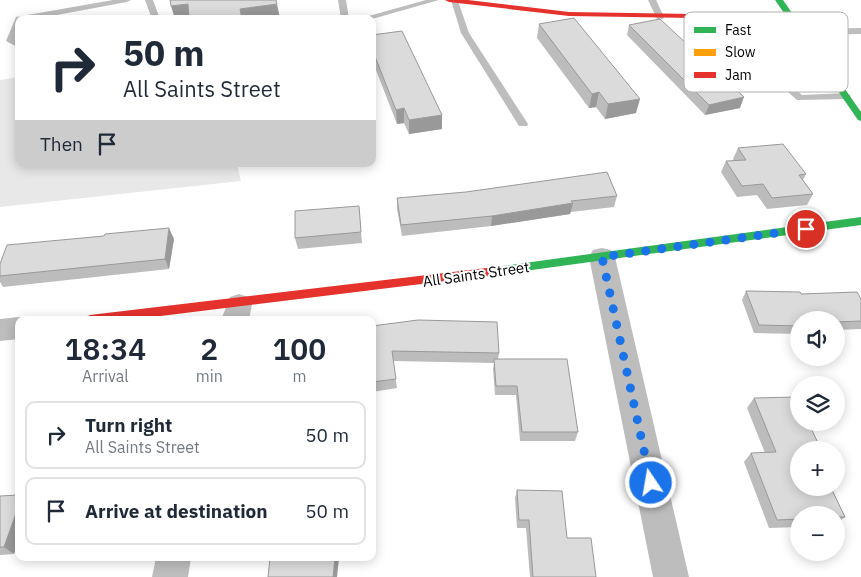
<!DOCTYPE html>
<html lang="en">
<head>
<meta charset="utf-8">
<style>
  body { margin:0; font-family:"IBM Plex Sans",sans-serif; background:#f6f6f7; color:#1f2937; height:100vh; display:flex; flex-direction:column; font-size:19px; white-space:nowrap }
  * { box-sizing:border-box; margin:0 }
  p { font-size:16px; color:#747a83 }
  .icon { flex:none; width:28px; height:28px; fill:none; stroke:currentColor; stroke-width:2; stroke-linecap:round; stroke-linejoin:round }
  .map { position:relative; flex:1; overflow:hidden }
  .drawer { position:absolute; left:15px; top:316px; width:361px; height:245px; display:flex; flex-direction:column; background:#fff; border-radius:10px; box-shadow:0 2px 12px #0003 }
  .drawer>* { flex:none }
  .hud { position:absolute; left:15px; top:15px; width:361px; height:152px; border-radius:10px; box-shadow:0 2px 12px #0003; background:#fff; color:#1f2937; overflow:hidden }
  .buttons { position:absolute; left:790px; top:311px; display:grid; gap:10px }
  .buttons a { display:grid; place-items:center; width:55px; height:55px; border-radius:50%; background:#fff; box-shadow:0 2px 12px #0003; font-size:25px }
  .pin { position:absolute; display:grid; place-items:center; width:42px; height:42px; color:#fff; margin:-21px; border:2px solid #fff; border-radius:50%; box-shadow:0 1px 5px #0007 }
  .me { position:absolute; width:55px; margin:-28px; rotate:348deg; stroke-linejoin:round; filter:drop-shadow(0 0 4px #0008) }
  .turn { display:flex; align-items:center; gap:18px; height:105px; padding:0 25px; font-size:22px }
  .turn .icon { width:65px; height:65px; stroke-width:2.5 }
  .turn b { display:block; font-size:35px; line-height:42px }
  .then { display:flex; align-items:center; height:48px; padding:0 25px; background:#0003; gap:10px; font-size:19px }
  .eta { display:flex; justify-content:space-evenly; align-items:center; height:85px; text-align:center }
  .eta b { font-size:30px; font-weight:600; line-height:35px }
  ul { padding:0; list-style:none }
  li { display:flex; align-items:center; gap:15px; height:68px; margin:0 10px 8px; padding:0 15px; border:2px solid #e0e1e3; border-radius:10px }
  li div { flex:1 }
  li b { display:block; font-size:19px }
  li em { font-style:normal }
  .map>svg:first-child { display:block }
</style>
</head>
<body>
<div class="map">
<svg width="861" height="577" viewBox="0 0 861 577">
  <rect width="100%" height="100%" fill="#fff"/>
  <path fill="#e8e8e8" d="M19,77V164H237L241,181L0,207V80Z"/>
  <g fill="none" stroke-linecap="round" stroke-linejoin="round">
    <path fill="#bdbdbd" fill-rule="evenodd" d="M113,0H131L127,2L35,19H19V30L15,40L19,42V48L6,41L16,17Z
      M145,0H153L160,19H152Z
      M338,0H346L349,19H341Z
      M426,0H439L372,19H358Z
      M451,0L458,1L469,33L528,124L527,126H519L461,33Z
      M648,0H656L664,17L663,19H657Z
      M861,28V34L803,35L799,32L803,29Z
      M731,38H737L802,95L846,93L851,96L846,99L797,100L731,42Z"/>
    <path fill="#bdbdbd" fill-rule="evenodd" d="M602,248L611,250L615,257L689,577H653L589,257L593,250Z
      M239,294L248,297L252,304L249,320H221L230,297Z
      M19,317L28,320H19V339L0,341V319Z
      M156,558H191L188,577H152Z"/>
    <path fill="#30b455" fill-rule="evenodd" d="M775,0H783L861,112V121L858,120Z
      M861,217V225L495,275L489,271L495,267Z"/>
    <path fill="#ff9f0a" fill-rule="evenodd" d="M790,13L794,15L793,17L693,18L689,16L693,14Z"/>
    <path fill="#e5322d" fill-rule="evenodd" d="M445,0H468L569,12L693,14L697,16L693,18L569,16L449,2Z
      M495,267L501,271L495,275L128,320H84L86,317L90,315Z"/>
  </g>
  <path fill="#bcbcbc" d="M539,24L636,113L605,119L596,107L589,108L537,38Z
    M629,25L740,108L705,115L627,35Z
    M372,35L442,129L409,134L404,123L397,124L372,60Z
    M738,148L806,174L803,180L813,194L807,205L767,209L757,195L737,197L721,172L726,161H734L733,159Z
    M617,196L614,207L571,212L570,214L491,226L402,236L397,209V198Z
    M359,206L362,243L298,249L295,238Z
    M174,239L169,269L3,287L0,282V264Z
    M746,291L801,294L861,299V329L836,330V320H799V334L754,333L742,300Z
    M372,326L499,353L498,359L578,432L575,441H520L516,395H495L493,369L494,363L393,361L397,388L372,392Z
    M754,398L819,445L814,450L845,517L836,524V515H799V527L769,528L744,462L751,453H765L747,408Z
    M517,490L567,538L596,577H530L526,528H517L515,498Z
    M0,496L14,554L0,555Z"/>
  <path fill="#999" d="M188,4L191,17L175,19L171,6Z
    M277,4L280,18L274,19H242L240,9Z
    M599,92L596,107L589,108L592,94Z
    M744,97L740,108L705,115L709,105Z
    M640,99L636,113L605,119L608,104Z
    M404,108V123L397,124L396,110Z
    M442,115V129L409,134V120Z
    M573,203L570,214L491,226L492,216Z
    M169,228L174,239L169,269L165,259Z
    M19,505V541L14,554L4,547Z
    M335,558H339L337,577H333Z"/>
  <path fill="#dbdbdb" stroke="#999" d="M170,0H276L277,4L240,9L242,19H189L188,4L171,6Z
    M574,18L640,99L608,104L599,92L592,94L539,24Z
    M660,19L744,97L709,105L629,25Z
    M402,31L442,115L409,120L404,108L396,110L372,49V35Z
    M783,144L806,174L799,175L813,194L772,198L763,184L742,186L726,161L746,160L738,148Z
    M607,172L617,196L571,201L573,203L492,216L401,225L397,198L466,192Z
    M359,206L361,232L295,238V211Z
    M169,228L165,259L0,276V264L7,245L104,236L105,234Z
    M746,291L800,292L801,294L857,292L861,299V321L836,322V320H799V326L759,325Z
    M418,320L497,322L499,353L392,351L396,379L372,382V326Z
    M494,359H567L578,432H522L517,386H496Z
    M796,397L799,402V422H808L819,445L812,446L814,450H799V488H831L845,517H836V515H799V519L777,520L751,453L776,452L754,398Z
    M517,490L562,491L567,538H591L596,577H533L529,520H519Z
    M19,495V505L4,547H0V496Z
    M270,558H335L333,577H268Z"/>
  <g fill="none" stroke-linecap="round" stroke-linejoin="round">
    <path stroke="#1a73e8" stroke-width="9" stroke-dasharray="0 16.2" d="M651,483L602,257L806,229"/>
  </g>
  <g text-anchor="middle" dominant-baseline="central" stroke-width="4" stroke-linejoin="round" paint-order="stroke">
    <g font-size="15" fill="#000" stroke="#fff">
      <text transform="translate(476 274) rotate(-8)">All Saints Street</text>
    </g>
  </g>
  <rect x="684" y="12" width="164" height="80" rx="8" fill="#fff" stroke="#b2b2b2" stroke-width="1"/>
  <rect x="694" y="27" width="22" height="6" fill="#30b455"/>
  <rect x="694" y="49" width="22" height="7" fill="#ff9f0a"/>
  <rect x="694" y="72" width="22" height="6" fill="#e5322d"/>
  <g font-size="14" fill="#000">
    <text x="725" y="35">Fast</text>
    <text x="725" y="57">Slow</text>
    <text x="725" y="80">Jam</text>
  </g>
</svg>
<div class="buttons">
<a><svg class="icon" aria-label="sound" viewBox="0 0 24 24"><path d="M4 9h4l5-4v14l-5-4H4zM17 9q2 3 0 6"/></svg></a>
<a><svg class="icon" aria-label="layers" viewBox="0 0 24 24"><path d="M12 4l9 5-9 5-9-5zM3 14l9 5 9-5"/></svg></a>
<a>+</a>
<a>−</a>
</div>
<div class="pin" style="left:806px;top:229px;background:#d93025"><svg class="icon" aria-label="arrive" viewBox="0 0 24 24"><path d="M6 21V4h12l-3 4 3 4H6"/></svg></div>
<svg class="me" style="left:651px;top:483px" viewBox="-20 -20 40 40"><circle r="17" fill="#1a73e8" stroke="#fff" stroke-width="3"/><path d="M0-11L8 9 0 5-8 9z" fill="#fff"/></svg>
<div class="hud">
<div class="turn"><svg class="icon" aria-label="right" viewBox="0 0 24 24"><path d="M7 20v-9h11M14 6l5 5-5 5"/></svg><div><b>50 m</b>All Saints Street</div></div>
<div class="then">Then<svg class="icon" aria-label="arrive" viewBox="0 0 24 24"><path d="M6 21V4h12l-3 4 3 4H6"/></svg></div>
</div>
<section class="drawer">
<div class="eta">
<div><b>18:34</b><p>Arrival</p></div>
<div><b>2</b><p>min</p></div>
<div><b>100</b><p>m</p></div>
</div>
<ul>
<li><svg class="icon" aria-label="right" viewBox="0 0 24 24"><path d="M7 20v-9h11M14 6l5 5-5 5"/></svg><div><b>Turn right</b><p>All Saints Street</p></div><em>50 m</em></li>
<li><svg class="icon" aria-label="arrive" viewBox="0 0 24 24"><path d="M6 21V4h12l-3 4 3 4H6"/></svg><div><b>Arrive at destination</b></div><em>50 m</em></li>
</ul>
</section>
</div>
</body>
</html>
